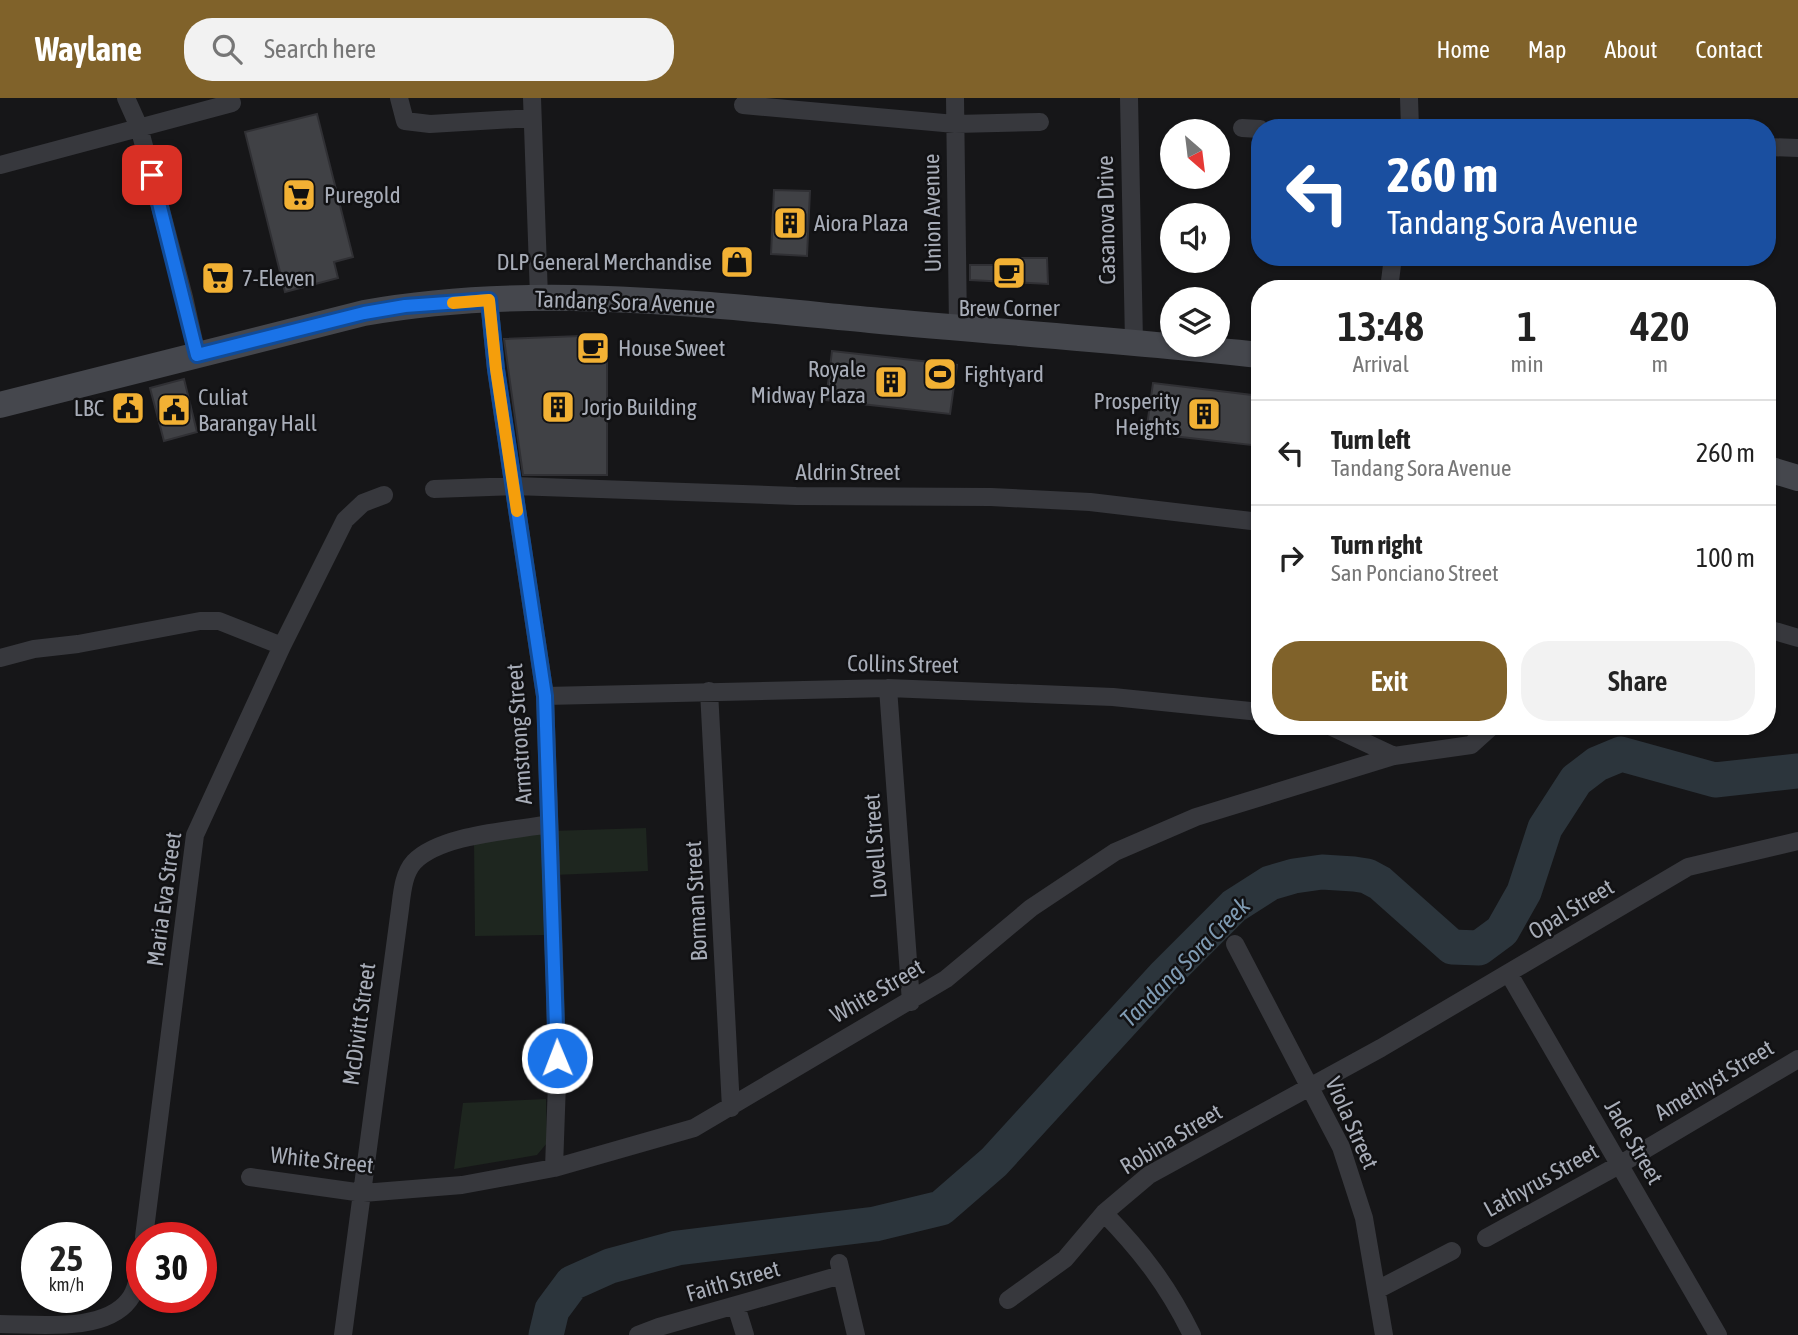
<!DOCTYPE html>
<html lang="en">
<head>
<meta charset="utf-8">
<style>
  body { margin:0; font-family:"Asap Condensed",sans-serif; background:#f2f2f2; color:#222; height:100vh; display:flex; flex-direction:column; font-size:26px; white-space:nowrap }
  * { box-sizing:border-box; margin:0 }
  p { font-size:23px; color:#767676 }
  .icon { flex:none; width:38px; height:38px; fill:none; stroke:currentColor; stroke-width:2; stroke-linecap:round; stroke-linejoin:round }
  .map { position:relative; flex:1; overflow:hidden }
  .details { position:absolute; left:1251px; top:182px; width:525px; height:455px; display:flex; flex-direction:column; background:#fff; border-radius:28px; box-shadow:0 2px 5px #0004 }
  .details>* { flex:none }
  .hud { position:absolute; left:1251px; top:21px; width:525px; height:147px; border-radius:28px; box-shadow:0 2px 5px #0004; background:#1a4fa0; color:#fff; overflow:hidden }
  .needle { width:46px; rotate:152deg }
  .controls { position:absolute; left:1160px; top:21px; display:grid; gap:14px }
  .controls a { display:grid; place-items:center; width:70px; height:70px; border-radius:50%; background:#fff; box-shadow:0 2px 5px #0004; font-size:35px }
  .speed { position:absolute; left:21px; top:1124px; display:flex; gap:14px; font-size:35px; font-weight:700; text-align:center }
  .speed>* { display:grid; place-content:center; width:91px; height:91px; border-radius:50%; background:#fff; box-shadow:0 2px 5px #0004; line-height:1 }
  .speed small { font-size:18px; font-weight:400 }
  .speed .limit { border:10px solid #d22; background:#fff; color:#111 }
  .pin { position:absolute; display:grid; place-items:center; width:60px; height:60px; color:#fff; margin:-30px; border-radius:14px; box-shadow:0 4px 10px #0006 }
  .me { position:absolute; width:77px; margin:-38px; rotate:359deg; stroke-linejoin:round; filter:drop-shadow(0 0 5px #0008) }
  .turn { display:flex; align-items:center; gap:24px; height:147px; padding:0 21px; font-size:32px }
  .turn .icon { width:91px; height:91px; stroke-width:2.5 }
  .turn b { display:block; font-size:49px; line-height:60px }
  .eta { display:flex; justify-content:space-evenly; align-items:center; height:119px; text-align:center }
  .eta b { font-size:42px; font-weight:600; line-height:49px }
  .primary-button { display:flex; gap:14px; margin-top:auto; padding:14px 21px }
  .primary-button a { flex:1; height:80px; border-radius:28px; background:#80622a; color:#fff; font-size:28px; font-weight:600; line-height:80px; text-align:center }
  .primary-button a+a { background:#f2f2f2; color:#222 }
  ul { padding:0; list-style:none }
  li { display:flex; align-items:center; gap:21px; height:105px; padding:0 21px; border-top:2px solid #e0e0e0 }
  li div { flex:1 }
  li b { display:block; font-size:26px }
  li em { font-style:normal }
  header { display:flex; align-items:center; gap:42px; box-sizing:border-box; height:98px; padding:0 35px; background:#80622a; color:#fff }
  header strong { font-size:33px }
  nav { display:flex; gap:38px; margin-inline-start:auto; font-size:24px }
  .search { width:490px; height:63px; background:#f2f2f2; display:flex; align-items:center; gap:18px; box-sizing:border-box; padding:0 24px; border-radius:28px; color:#767676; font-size:26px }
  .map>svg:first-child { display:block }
</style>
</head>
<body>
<header>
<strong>Waylane</strong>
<div class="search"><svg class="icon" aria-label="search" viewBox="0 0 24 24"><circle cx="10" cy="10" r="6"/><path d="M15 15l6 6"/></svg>Search here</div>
<nav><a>Home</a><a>Map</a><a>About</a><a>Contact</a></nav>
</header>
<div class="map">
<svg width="1798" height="1237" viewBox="0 0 1798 1237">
  <rect width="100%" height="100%" fill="#161618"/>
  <path fill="#1e261f" d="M646,730L648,773L554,777L552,733Z
    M545,731L547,837L475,838L474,743Z
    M546,1001L547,1045L537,1057L454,1071L463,1005Z"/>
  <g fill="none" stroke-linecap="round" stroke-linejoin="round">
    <path stroke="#2c353c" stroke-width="35" d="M546,1237L552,1212L572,1185L610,1168L677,1150L875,1126L941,1110L994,1064L1165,877L1234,808L1270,785L1294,778L1322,774L1354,776L1367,778L1380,785L1452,849L1479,850L1502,833L1524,794L1545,730L1576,682L1597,666L1621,656L1715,682L1798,673"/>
  </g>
  <path fill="#404145" stroke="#303034" stroke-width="2" d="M317,16L353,159L334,164L338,180L285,194L245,34Z
    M774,92L810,93L807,158L771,156Z
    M1008,160H1047L1048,186L970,182V167H998V164H1008Z
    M607,237V377H523L504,241Z
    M832,253L957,267L950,316L826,302Z
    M184,281L197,334L164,343L150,290Z
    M1153,285L1260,298V348L1146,335Z"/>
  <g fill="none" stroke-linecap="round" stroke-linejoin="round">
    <path stroke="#37383d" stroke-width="18" d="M126,0L139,29L184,199L197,257
      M399,0L405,23L430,26L532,20
      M532,0L539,199
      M955,0L958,230
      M1129,0L1134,243
      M1409,0L1410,30
      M743,7L955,26L1040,24
      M1242,30L1260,31
      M1768,49L1798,50
      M0,67L232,5
      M1389,191L1393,159
      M489,202L496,272L545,598L555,889L557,984L554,1070
      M434,391L514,388L796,398L991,399L1090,404L1260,424
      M1768,531L1798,540
      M0,560L34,551L78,546L200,523H219L282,548
      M888,590L911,904
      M709,593L731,1010
      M545,598L888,590L1113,599L1260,614
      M1330,628L1394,658
      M1235,846L1341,1049L1364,1120L1384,1237
      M1509,876L1718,1237
      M250,1079L363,1095L462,1087L554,1070L694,1030L946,881L1031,810L1115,754L1196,719L1394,658L1471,647L1492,628
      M1104,1115C1142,1154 1168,1188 1192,1237
      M144,1139L195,737L282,548L345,422L363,405L384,397
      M1486,1140L1619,1067L1798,961
      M839,1165L856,1237
      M1377,1192L1452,1153
      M1008,1202L1065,1161L1104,1115L1149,1077L1381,950L1688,769L1798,743
      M736,1208L745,1237
      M0,1226C38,1226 104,1235 129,1202C139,1189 139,1170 142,1155
      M343,1237L400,811C402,796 403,776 414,764C441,736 512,733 549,726
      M638,1237L659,1229L841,1177"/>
    <path stroke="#45474d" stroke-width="26" d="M0,307L364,215C532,185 701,206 870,222C1000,234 1130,243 1260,257
      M1768,371L1798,380"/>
  </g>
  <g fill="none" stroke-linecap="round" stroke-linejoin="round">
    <defs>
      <path id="route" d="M152,77L197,257L364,215L405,208L489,202L496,271L545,598L557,960"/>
    </defs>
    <use href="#route" stroke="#114b97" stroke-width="18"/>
    <use href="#route" stroke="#1a73e8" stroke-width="12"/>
    <path stroke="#f59e0b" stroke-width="12" d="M453,205L489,202L496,271L517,413"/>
  </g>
  <defs>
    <symbol id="supermarket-square" viewBox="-11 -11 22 22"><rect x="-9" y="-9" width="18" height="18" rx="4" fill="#f2b134" stroke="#111113"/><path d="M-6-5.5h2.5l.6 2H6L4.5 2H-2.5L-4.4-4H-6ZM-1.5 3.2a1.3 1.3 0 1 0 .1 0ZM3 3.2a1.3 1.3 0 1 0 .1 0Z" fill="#111"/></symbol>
    <symbol id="building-square" viewBox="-11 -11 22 22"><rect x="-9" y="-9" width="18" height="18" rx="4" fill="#f2b134" stroke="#111113"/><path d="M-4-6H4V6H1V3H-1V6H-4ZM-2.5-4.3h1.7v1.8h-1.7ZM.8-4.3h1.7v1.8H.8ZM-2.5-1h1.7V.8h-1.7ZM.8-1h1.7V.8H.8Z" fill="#111"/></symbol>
    <symbol id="shop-square" viewBox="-11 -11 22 22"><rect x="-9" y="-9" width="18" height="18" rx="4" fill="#f2b134" stroke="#111113"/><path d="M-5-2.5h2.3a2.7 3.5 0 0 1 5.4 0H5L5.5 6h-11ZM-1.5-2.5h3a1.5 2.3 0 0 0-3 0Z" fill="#111"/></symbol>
    <symbol id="cafe-square" viewBox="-11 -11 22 22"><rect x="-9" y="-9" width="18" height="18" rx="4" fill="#f2b134" stroke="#111113"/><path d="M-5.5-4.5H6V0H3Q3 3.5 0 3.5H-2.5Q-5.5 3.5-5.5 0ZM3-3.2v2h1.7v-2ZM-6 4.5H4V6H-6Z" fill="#111"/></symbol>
    <symbol id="stadium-square" viewBox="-11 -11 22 22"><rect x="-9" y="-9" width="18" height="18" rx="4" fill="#f2b134" stroke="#111113"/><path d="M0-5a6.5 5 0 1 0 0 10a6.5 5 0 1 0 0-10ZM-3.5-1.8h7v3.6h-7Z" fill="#111"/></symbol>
    <symbol id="civic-square" viewBox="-11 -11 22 22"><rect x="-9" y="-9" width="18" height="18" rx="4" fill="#f2b134" stroke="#111113"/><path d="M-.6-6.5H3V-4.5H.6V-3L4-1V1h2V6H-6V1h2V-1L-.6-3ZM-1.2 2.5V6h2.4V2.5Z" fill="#111"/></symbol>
  </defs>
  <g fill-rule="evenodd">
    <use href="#supermarket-square" x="280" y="78" width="38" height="38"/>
    <use href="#building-square" x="771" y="106" width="38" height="38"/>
    <use href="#shop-square" x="718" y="145" width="38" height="38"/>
    <use href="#cafe-square" x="990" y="156" width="38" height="38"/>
    <use href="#supermarket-square" x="199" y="161" width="38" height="38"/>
    <use href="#cafe-square" x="574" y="231" width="38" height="38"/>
    <use href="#stadium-square" x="921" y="257" width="38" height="38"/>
    <use href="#building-square" x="872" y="265" width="38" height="38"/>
    <use href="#building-square" x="539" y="290" width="38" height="38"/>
    <use href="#civic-square" x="109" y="291" width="38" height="38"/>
    <use href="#civic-square" x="155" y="293" width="38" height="38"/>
    <use href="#building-square" x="1185" y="297" width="38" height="38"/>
  </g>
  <g text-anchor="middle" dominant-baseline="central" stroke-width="5" stroke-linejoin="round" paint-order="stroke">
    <g font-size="23" fill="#a8adb8" stroke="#111113" text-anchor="start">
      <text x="324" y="97">Puregold</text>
      <text x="814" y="125">Aiora Plaza</text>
      <text x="712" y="164" text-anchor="end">DLP General Merchandise</text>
      <text x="242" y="180">7-Eleven</text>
      <text x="1009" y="210" text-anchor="middle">Brew Corner</text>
      <text x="618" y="250">House Sweet</text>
      <text x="866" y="271" text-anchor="end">Royale<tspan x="866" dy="26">Midway Plaza</tspan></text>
      <text x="964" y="276">Fightyard</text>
      <text x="198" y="299">Culiat<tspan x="198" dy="26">Barangay Hall</tspan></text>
      <text x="1180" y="303" text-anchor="end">Prosperity<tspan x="1180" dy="26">Heights</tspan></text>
      <text x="582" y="309">Jorjo Building</text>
      <text x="104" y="310" text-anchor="end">LBC</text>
    </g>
    <g font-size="23" fill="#a8adb8" stroke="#111113">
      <text transform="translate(932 115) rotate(-91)">Union Avenue</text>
      <text transform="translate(1106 122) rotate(-91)">Casanova Drive</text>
      <text transform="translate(625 204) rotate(2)">Tandang Sora Avenue</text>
      <text x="848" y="374">Aldrin Street</text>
      <text transform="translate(903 566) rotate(1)">Collins Street</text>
      <text transform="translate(519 636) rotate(-94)">Armstrong Street</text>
      <text transform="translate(875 748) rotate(-94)">Lovell Street</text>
      <text transform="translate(164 801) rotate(-82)">Maria Eva Street</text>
      <text transform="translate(696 803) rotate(-93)">Borman Street</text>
      <text transform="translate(1571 811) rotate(-31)">Opal Street</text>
      <text transform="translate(877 893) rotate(-30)">White Street</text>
      <text transform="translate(359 926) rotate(-82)">McDivitt Street</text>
      <text transform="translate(1714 982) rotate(-31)">Amethyst Street</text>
      <text transform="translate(1352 1025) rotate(66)">Viola Street</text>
      <text transform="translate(1171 1041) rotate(-31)">Robina Street</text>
      <text transform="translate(1634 1044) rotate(60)">Jade Street</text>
      <text transform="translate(322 1062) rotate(6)">White Street</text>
      <text transform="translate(1541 1082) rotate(-29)">Lathyrus Street</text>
      <text transform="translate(733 1183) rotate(-16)">Faith Street</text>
    </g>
    <g font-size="24" font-style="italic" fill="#7f9bb3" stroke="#111113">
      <text transform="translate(1185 864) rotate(-45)">Tandang Sora Creek</text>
    </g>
  </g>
</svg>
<div class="controls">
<a><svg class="needle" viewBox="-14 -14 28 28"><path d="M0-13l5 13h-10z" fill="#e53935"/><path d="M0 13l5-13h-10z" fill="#767676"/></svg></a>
<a><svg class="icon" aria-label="sound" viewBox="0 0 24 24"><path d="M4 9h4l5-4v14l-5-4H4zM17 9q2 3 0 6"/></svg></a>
<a><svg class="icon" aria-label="layers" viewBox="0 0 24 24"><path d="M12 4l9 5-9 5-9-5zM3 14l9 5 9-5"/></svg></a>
</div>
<div class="speed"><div>25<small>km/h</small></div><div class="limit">30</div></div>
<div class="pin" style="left:152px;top:77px;background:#d93025"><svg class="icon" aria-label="arrive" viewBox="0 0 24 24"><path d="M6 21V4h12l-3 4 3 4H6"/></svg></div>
<svg class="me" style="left:557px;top:960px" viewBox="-20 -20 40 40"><circle r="17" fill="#1a73e8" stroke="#fff" stroke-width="3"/><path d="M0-11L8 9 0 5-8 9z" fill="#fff"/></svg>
<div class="hud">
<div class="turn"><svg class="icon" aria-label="left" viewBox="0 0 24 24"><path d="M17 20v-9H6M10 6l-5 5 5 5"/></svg><div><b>260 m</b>Tandang Sora Avenue</div></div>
</div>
<section class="details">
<div class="eta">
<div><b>13:48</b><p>Arrival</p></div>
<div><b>1</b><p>min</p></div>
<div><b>420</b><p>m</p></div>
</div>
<ul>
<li><svg class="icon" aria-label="left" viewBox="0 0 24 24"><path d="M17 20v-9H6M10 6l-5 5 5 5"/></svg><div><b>Turn left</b><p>Tandang Sora Avenue</p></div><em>260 m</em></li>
<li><svg class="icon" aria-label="right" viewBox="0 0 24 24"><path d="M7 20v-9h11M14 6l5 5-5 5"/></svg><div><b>Turn right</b><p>San Ponciano Street</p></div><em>100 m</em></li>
</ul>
<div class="primary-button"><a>Exit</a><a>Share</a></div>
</section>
</div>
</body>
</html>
